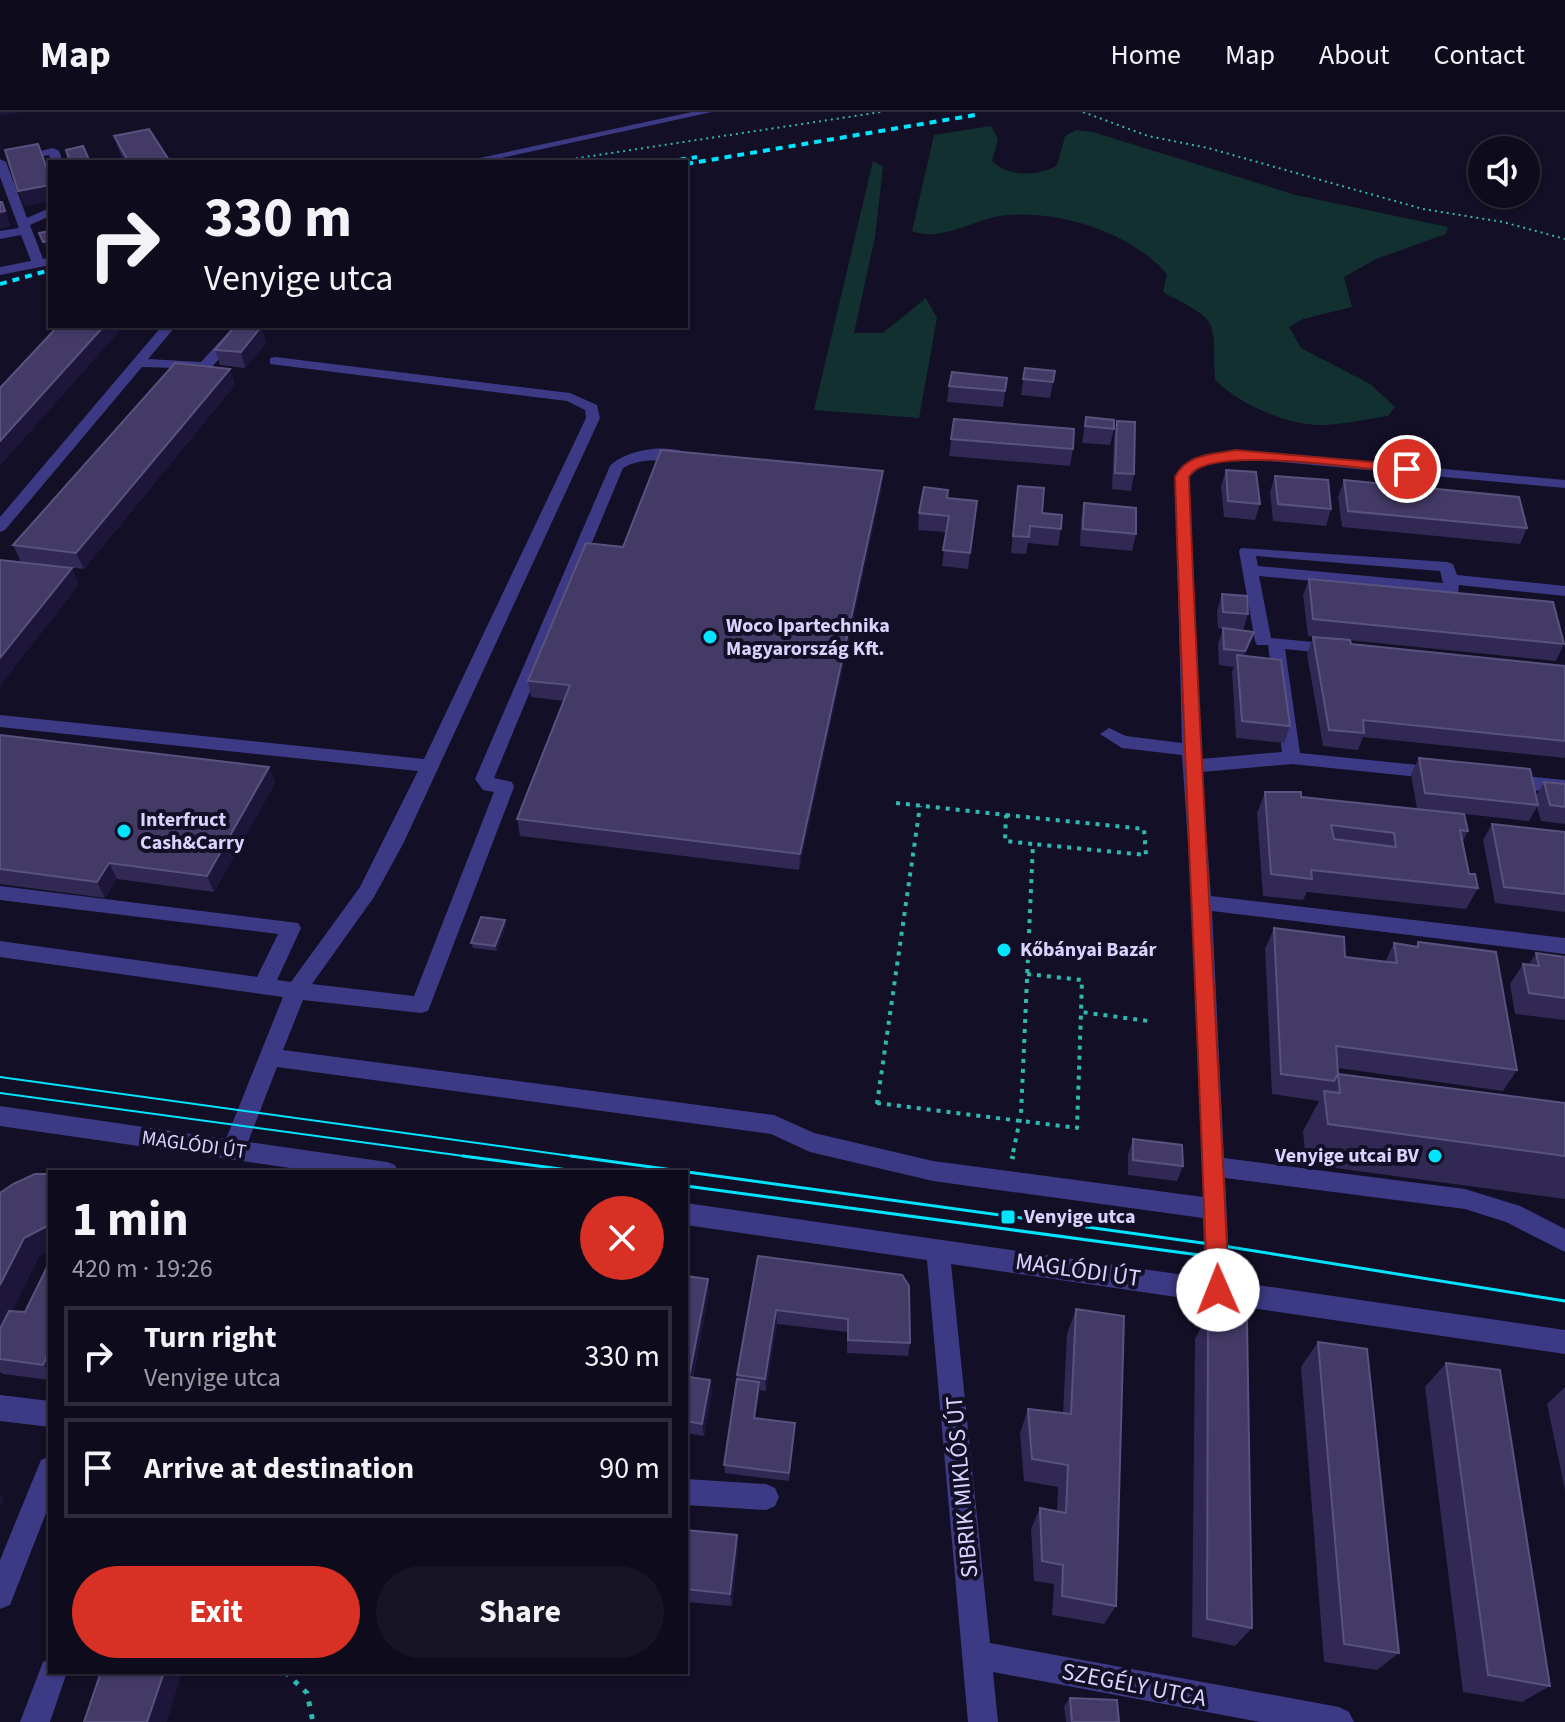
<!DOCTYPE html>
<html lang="en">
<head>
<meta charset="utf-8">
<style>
  body { margin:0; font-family:"Source Sans 3",sans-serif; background:#171425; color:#f1f3f6; height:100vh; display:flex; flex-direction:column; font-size:30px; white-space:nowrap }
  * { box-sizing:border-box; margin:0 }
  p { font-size:26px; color:#9b9ba3 }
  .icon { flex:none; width:44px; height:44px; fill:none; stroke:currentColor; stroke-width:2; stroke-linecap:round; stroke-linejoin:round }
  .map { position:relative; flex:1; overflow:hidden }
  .details { position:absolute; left:48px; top:1058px; width:640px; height:504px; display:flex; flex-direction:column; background:#0e0b1c; border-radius:0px; box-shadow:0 2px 6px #0004,0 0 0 2px #2e2b3b }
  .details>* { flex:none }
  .top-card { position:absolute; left:48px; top:48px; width:640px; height:168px; border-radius:0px; box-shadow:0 2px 6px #0004,0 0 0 2px #2e2b3b; background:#0e0b1c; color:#f1f3f6; overflow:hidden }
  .controls { position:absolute; left:1468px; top:24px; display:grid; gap:16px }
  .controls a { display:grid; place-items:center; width:72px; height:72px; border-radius:50%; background:#0e0b1c; box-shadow:0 2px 6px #0004,0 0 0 2px #2e2b3b; font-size:40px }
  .pin { position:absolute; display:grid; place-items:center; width:68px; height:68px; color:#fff; margin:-34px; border:4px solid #fff; border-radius:50%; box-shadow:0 2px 8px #0007 }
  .me { position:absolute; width:88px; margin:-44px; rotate:359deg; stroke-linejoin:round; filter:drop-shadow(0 0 6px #0008) }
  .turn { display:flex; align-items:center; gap:28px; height:168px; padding:0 24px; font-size:36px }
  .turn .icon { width:104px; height:104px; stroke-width:2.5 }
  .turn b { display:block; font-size:56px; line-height:68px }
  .round { display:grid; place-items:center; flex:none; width:84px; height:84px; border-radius:42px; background:#171425 }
  .summary { display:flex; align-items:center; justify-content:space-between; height:136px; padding:0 24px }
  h1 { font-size:48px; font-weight:700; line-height:60px }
  .primary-button { display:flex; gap:16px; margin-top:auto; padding:16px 24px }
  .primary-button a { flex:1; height:92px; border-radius:48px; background:#d93025; color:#fff; font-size:32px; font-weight:700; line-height:92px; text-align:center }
  .primary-button a+a { background:#171425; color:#f1f3f6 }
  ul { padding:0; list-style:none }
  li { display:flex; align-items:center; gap:24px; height:100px; margin:0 16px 12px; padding:0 8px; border:4px solid #2e2b3b; border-radius:0px }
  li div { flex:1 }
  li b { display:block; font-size:30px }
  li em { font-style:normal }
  header { display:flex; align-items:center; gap:48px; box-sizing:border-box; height:112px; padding:0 40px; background:#0e0b1c; border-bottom:2px solid #2e2b3b }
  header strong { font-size:38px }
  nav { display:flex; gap:44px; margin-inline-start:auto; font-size:28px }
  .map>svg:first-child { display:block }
</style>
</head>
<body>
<header>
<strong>Map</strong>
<nav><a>Home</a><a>Map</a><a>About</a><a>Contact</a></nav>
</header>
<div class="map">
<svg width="1565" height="1610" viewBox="0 0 1565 1610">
  <rect width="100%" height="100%" fill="#130f26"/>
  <path fill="#12302f" d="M991,14L998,27L992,49C1008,65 1039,65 1057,53L1065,24L1076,18L1093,20L1296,83L1448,115L1446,122L1376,147L1344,165L1352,195L1303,207L1289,215L1301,236L1370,272L1395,295L1388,304C1367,307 1346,312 1325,313C1289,314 1240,293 1215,268C1213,203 1220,211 1163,180L1167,162C1131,121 1063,99 1008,103C976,105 943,131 912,119L934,23Z
    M873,49L883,55L875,125L854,221H883L926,186L937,206L919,306L814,298Z"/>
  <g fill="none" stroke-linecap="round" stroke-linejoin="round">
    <path stroke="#2fb8b0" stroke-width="2" stroke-dasharray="2 4" stroke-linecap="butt" d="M1083,0L1148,24L1208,36L1423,97L1503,110L1565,127
      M552,50L881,0"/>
    <path stroke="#2fb8b0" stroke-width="4" stroke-dasharray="4 6" stroke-linecap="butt" d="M896,691L1006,703L1005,729L1033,732L1021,1002L1012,1046
      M1006,703L1144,717L1146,743L1033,732
      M1027,862L1082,868L1081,900L1148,909
      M877,991L1077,1016L1081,900
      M877,992L920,694"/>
    <path stroke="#2fb8b0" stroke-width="5" stroke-dasharray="5 8" stroke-linecap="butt" d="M1012,1047L1013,1044
      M285,1560L307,1581L313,1610"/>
    <path fill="#3d3a85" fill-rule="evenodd" d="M692,0H712L483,50H461Z
      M53,36L59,39L63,50H51L49,43L17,49L11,46Z
      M0,47L6,50L27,106L50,96V104L30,113L43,147L50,145V153L0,163V155L31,149L21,123L0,127V119L19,116L0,65Z
      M162,214H176L148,247L201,250L234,214H248L210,257L142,255L5,418L0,420V405Z
      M275,245L570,281L597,293L600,306L404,730L374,785L312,872L414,884L494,680L483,678L475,667L610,354C627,336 675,330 694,345C680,356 649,340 623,356L494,666L512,670L514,675L428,899L421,901L303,888L283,938L774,1003L814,1021L933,1049L1203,1085L1192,790L1182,643L1122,636L1100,622L1109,616L1126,624L1182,631L1175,365L1193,346L1236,338L1565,368V376L1236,346L1203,353L1189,365L1201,647L1282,640L1268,533H1257L1255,529L1239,439L1241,436L1447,450L1453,452L1457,463L1565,474V484L1459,473L1458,481L1452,482L1259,464L1271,526L1334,532L1342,537L1334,542L1285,537L1300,641L1438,655L1447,661L1438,667L1292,652L1202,660L1211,784L1565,826V842L1212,799L1224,1046L1465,1077L1520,1094L1565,1117V1140L1506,1110L1465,1097L1225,1066L1230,1169L1565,1218V1242L951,1152L990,1531L1339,1595L1349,1600L1354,1610H1260L993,1560L998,1610H968L927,1148L686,1113V1091L1205,1166L1203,1106L933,1069L810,1040L771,1022L277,955L248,1030L387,1050L395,1053L398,1060H318L0,1014V994L226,1027L283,885L0,845V829L257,865L278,822L0,788V774L298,811L301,816L277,868L291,870L360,775L418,659L0,615V603L424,647L586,306L585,298L567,289L270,252V246ZM1256,444L1440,459L1443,471L1258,454Z
      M1505,662L1565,668V682L1498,674L1496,669Z
      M0,1283L50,1289V1315L0,1309Z
      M50,1344V1391L10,1493L0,1497V1448L41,1348Z
      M686,1367L766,1372L775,1376L779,1385L775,1394L766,1398L686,1393Z
      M50,1547V1560H67L50,1610H20L43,1550Z"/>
    <path stroke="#00e5ff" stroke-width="2" d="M0,965L585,1046
      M0,981L478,1046"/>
    <path stroke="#00e5ff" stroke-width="3" d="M463,1044L583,1060
      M571,1044L1217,1133L1565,1189
      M686,1074L1229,1147"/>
    <path stroke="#00e5ff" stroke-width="4" stroke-dasharray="7 6" stroke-linecap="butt" d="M666,50L697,45
      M686,52L975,3
      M0,172L50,158"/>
  </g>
  <path fill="#312854" d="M114,24L169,50H125L119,38Z
    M261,215L266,231L245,256L220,253L215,238Z
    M1025,256L1055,259L1050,286L1021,283Z
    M230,257L235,273L84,457L21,450L13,433Z
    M1007,266L1003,295L947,290L949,274Z
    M1086,305L1114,317L1110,333L1082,331Z
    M954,307L1073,337L1070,354L949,344Z
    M1117,309L1134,362L1131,379L1112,377L1114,325Z
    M1226,358L1260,392L1255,408L1224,405L1221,374Z
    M1275,364L1331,397L1326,414L1273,409L1270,380Z
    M1344,368L1527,416L1520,432L1342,415L1338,385Z
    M1018,374L1042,401L1061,417L1058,434L1028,431L1026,442L1011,441Z
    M882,375L799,758L520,724L517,707L564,589L531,585L528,569L623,435Z
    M947,386L977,389L968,457L942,454L946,420L918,418L919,401Z
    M1084,391L1136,422L1132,439L1080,434L1081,407Z
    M1309,467L1564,532L1556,549L1308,524L1303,483Z
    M1222,482L1248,502L1243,519L1248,537L1245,544L1290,614L1284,631L1236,626L1232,559L1234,555L1219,553L1218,532L1223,517L1218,516L1217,499Z
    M1313,525L1351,532L1565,554V646L1363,625L1358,638L1323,634L1307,542Z
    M0,623L269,655L275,671L214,780L117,767L105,786L0,772Z
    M1419,646L1536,684L1544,670L1565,672V712L1541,709L1537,695L1529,709L1465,702L1468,719L1463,729L1469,762L1478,776L1466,797L1307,780L1303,788L1263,784L1257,701L1265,680L1417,697L1411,662Z
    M1492,712L1565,720V800L1495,791L1483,728Z
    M506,813L497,839L473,836L471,831Z
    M1274,816L1345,845L1385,850L1394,831L1416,834L1418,830L1517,958L1503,979L1338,956V962L1565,991V1087L1306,1052L1303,1019L1319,989L1272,982L1265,837Z
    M1536,841L1565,845V908L1515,902L1510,872L1523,852H1529Z
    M1133,1027L1183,1054L1177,1069L1128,1063V1042Z
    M50,1062V1139L39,1144L12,1199L25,1200L50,1149V1268L3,1262L0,1260V1081Z
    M758,1144L910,1231L908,1244L847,1241V1220L777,1212L766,1279L760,1278L755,1306L795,1319L789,1369L725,1361L724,1353L737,1263Z
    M686,1164L708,1167L709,1181L693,1266L710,1268L712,1281L704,1324L686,1321Z
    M1076,1197L1116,1494L1104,1512L1052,1503L1054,1472L1034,1469L1031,1417L1040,1396L1057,1399L1058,1375L1024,1369L1020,1321L1028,1297L1063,1301L1067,1222Z
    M1208,1202L1252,1516L1235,1534L1192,1525L1195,1227Z
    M1318,1230L1399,1541L1377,1558L1324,1550L1301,1255Z
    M1446,1251L1550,1574L1522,1590L1463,1580L1425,1275Z
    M1565,1275V1378L1547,1292Z
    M686,1418L738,1437L732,1494L686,1490Z
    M1070,1586L1119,1610H1066L1064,1594Z"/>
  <path fill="#1d163a" d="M0,0H23L0,4Z
    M50,73V89L24,94L18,79Z
    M2,90L11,114L0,117V100Z
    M50,129V140H47L43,130Z
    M104,214H124L0,354V329Z
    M261,215L266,231L245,256L241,240Z
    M230,257L235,273L84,457L76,441Z
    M883,359L882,375L799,758L800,742Z
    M72,456L79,473L0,574V546Z
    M1254,520L1248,537L1240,555L1245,539Z
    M269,655L275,671L214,780L207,764Z
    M109,751L117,767L105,786L97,770Z
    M505,808L506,813L497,839L495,834Z
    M47,1114L50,1117V1139L39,1144L0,1224V1173L24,1126Z
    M708,1167L709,1181L690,1278L689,1265Z
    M776,1198L777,1212L766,1279L765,1267Z
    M50,1239V1259L43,1253Z
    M710,1268L712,1281L704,1324L702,1312Z
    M759,1270L760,1278L754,1314V1306Z
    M0,1383L4,1386L0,1394Z
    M737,1423L738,1437L732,1494L730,1482Z
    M164,1560H182L167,1610H147Z"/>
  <path fill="#433a66" stroke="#5a527e" stroke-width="2" fill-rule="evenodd" d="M149,17L169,48L159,50H129L114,24Z
    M38,32L50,65V73L18,79L5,38Z
    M83,34L90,50H70L66,38Z
    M0,90H2L5,99L0,100Z
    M50,119V129L43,130L39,121Z
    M58,214H104L0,329V276Z
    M235,214L261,215L241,240L215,238Z
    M175,251L230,257L76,441L13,433Z
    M1025,256L1055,259L1053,270L1023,267Z
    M952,260L1007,266L1005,279L949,274Z
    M1086,305L1114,308V317L1085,314Z
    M954,307L1074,317L1073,337L951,327Z
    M1117,309L1135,310L1134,362L1115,361Z
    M661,338L883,359L800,742L517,707L570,573L528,569L586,431L623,435Z
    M1226,358L1256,360L1260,392L1228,389Z
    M1275,364L1328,368L1331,397L1278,392Z
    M1344,368L1519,385L1527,416L1348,399Z
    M1018,374L1044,376L1042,401L1062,403L1061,417L1030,414L1029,425L1013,424Z
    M924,375L948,378L947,386L977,389L970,441L943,438L949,404L919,401Z
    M1084,391L1136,396V422L1083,417Z
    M0,448L72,456L0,546Z
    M1309,467L1553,490L1564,532L1313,507Z
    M1222,482L1247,484L1248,502L1223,500Z
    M1223,516L1254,520L1245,539L1224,537Z
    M1313,525L1350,528L1351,532L1565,554V629L1363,608L1364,621L1329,618Z
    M1237,543L1281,548L1290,614L1242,609Z
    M0,623L269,655L207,764L109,751L97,770L0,757Z
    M1419,646L1530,657L1538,693L1425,681Z
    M1544,670L1565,672V695L1550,693Z
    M1265,680H1301V685L1464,702L1468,719L1460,718L1469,762H1475L1478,776L1311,758L1312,767L1271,762ZM1331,713L1394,721L1396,735L1334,727Z
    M1492,712L1565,720V782L1504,775Z
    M481,805L505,808L495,834L471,831Z
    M1274,816L1344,825L1345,845L1397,851L1394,831L1418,835V830L1496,840L1517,958L1336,934L1338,962L1334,969L1281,962Z
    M1536,841L1565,845V886L1529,881L1523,852L1539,854Z
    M1338,962L1565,991V1044L1328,1012L1324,979L1340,981Z
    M1133,1027L1182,1033L1183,1054L1133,1048Z
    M35,1062H50V1115L47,1114L24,1126L0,1173V1081L13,1072Z
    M758,1144L902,1163L909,1174L910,1231L848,1228V1207L776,1198L765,1267L737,1263Z
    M50,1149V1239L43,1253L0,1247V1217L9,1199L25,1200Z
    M686,1164L708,1167L689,1265L710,1268L702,1312L686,1309Z
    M1076,1197L1124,1204L1116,1494L1062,1484L1063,1453L1042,1449L1040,1396L1066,1401L1068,1353L1032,1347L1028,1297L1071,1302Z
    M1208,1202L1247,1209L1252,1516L1207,1507Z
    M1318,1230L1367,1237L1399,1541L1344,1532Z
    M1446,1251L1500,1258L1550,1574L1488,1563Z
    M737,1267L759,1270L754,1306L795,1311L789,1361L724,1353Z
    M686,1418L737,1423L730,1482L686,1477Z
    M101,1560H164L147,1610H84Z
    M1070,1586L1117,1588L1119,1610H1072Z"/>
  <path fill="#d93025" stroke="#8d1f18" stroke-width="2" d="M1236,338L1407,353L1414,357L1407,361C1371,358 1204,331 1189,365C1199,636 1217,906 1229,1178L1226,1185L1218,1188L1210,1185L1207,1178C1198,906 1183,636 1175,365C1186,342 1213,342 1236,338Z"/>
  <g fill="#00e5ff" stroke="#130f26" stroke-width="3">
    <circle cx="710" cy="525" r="8"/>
    <circle cx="124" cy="719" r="8"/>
    <circle cx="1004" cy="838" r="8"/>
    <circle cx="1435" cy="1044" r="8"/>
    <rect x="1000" y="1097" width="16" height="16" rx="4"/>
  </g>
  <g text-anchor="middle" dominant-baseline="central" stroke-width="8" stroke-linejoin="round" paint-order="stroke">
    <g font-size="20" font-weight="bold" fill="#d9d4ff" stroke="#130f26" text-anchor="start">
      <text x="726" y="514">Woco Ipartechnika<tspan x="726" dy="23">Magyarország Kft.</tspan></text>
      <text x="140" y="708">Interfruct<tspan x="140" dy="23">Cash&amp;Carry</tspan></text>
      <text x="1020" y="838">Kőbányai Bazár</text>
      <text x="1419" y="1044" text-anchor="end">Venyige utcai BV</text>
      <text x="1024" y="1105">Venyige utca</text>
    </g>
    <g font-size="20" fill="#d9d4ff" stroke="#130f26">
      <text transform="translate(194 1033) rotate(8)">MAGLÓDI ÚT</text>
    </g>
    <g font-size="24" fill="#d9d4ff" stroke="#130f26">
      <text transform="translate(1078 1158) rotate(8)">MAGLÓDI ÚT</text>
      <text transform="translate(962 1375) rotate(-95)">SIBRIK MIKLÓS ÚT</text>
      <text transform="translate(1134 1573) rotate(11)">SZEGÉLY UTCA</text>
    </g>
  </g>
</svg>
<div class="controls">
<a><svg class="icon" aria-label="sound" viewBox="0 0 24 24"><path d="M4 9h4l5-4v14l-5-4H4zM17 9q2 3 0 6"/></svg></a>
</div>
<div class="pin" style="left:1407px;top:357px;background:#d93025"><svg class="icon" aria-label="arrive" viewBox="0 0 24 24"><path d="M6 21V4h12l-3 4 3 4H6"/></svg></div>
<svg class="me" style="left:1218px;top:1178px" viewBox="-20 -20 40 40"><circle r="19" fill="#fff"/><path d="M0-13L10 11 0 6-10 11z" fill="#d93025"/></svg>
<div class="top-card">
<div class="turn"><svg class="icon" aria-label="right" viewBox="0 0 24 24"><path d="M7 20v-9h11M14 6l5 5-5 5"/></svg><div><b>330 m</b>Venyige utca</div></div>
</div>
<section class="details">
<div class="summary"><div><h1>1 min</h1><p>420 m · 19:26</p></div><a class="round" style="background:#d93025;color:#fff"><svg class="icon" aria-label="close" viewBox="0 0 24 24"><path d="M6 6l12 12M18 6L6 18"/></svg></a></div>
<ul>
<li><svg class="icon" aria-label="right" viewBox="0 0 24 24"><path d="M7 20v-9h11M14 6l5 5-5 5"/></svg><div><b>Turn right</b><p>Venyige utca</p></div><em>330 m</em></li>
<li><svg class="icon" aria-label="arrive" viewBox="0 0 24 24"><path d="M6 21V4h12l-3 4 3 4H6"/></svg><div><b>Arrive at destination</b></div><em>90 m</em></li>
</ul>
<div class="primary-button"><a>Exit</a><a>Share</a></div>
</section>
</div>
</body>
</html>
